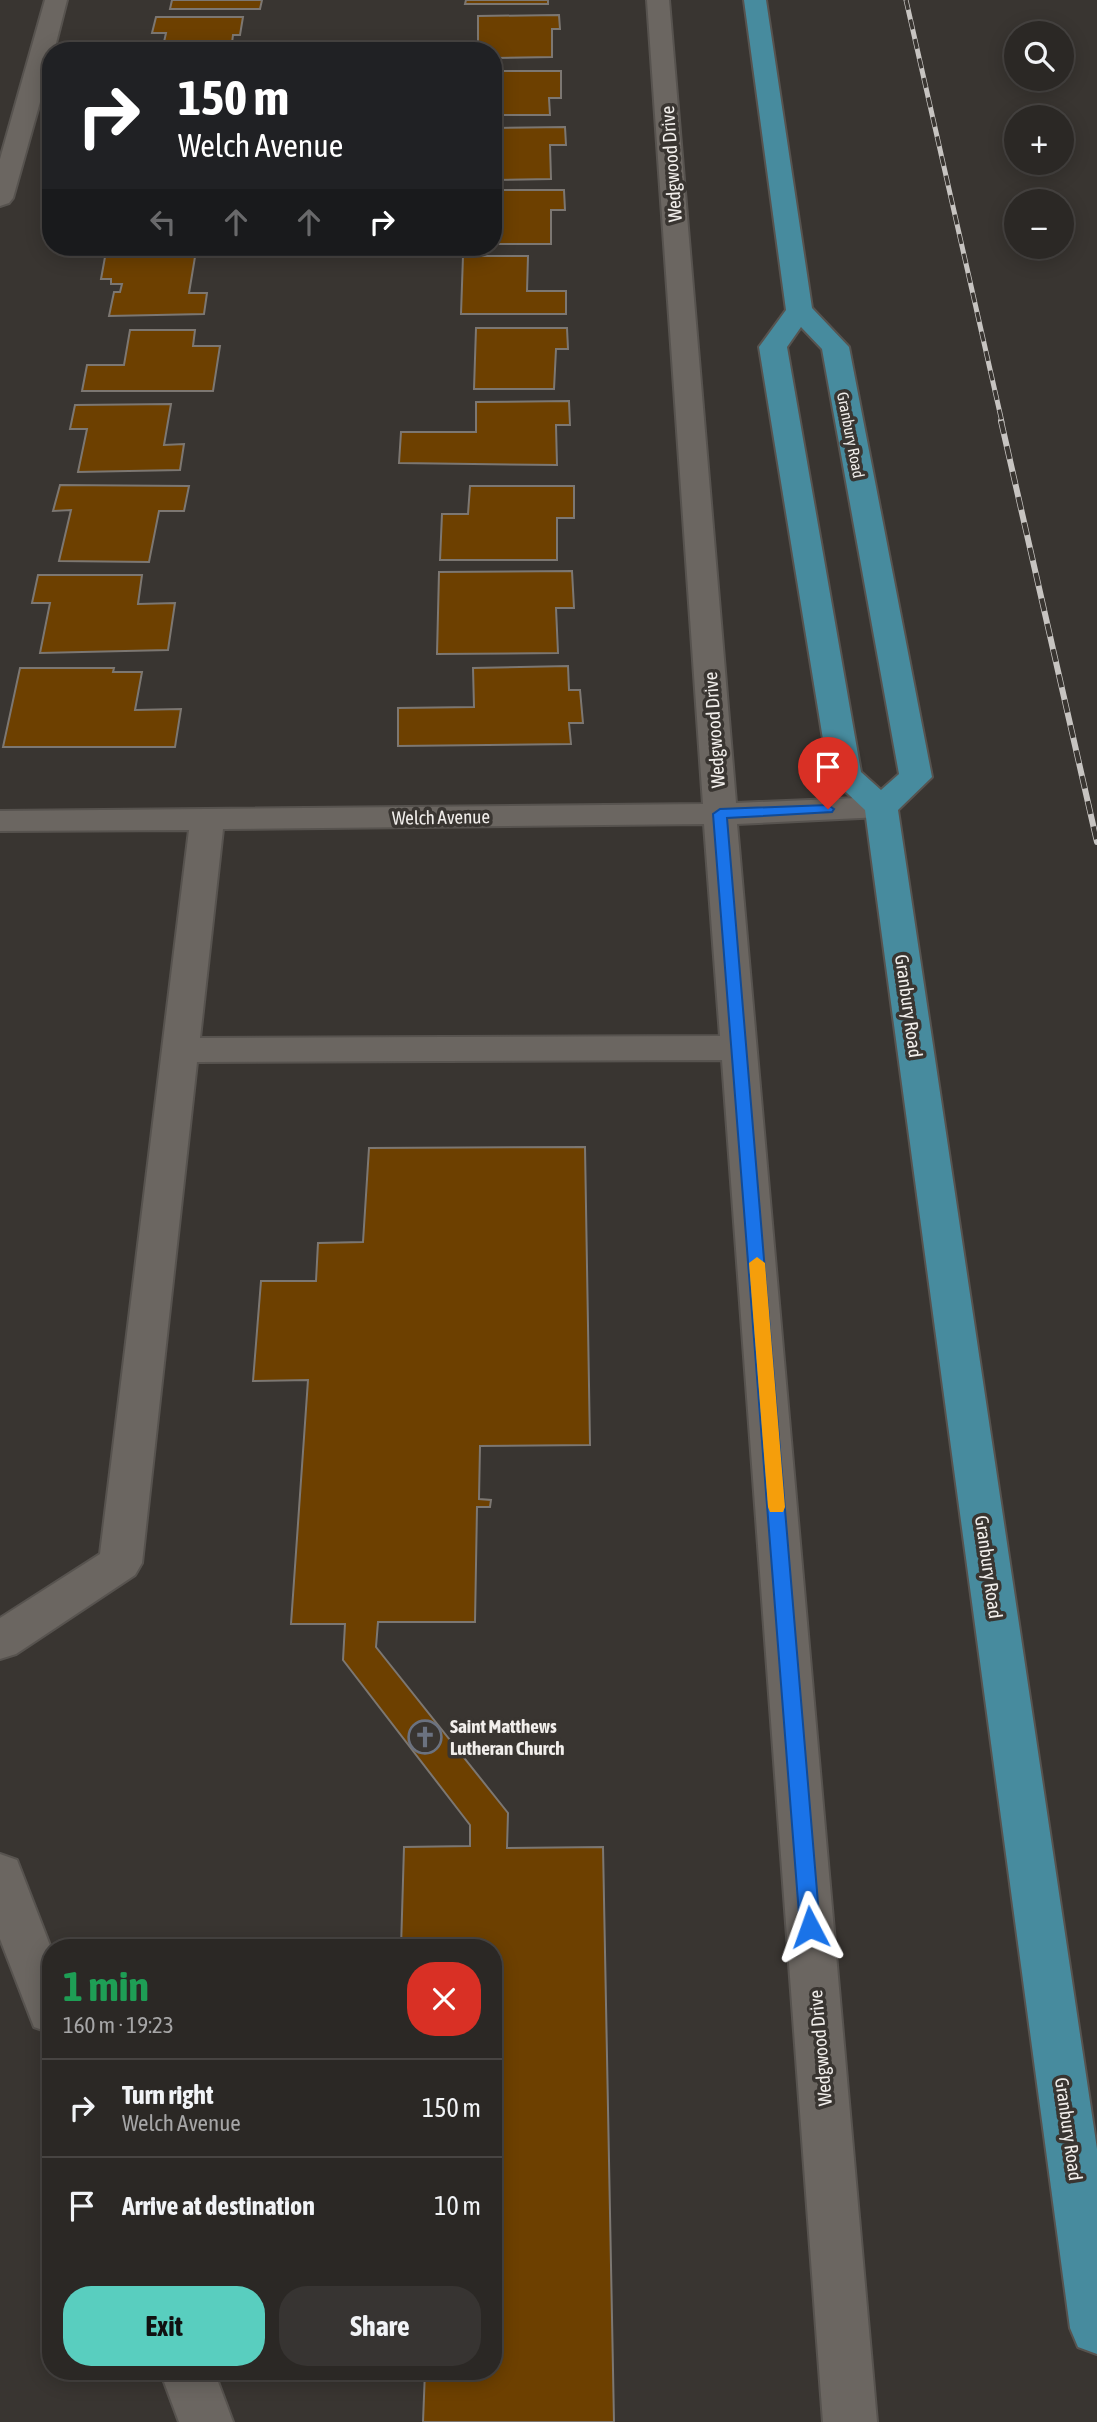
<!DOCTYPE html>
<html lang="en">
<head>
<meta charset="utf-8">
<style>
  body { margin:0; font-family:"Asap Condensed",sans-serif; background:#373432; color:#f1f3f6; height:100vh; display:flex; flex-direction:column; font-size:26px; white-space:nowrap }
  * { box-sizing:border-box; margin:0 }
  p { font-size:23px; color:#a6a6a7 }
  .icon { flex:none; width:38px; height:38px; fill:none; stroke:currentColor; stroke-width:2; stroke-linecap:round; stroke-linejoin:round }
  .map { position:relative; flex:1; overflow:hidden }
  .drawer { position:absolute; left:42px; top:1939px; width:460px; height:441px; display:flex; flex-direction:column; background:#2b2825; border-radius:28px; box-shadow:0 4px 18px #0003,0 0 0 2px #474442 }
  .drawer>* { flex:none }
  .hud { position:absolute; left:42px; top:42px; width:460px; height:214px; border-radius:28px; box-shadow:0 4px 18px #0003,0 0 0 2px #474442; background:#202124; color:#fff; overflow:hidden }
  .fabs { position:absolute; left:1004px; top:21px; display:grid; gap:14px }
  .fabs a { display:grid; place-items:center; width:70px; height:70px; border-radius:50%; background:#2b2825; box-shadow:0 4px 18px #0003,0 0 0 2px #474442; font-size:35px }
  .pin { position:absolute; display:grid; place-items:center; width:60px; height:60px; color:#fff; margin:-72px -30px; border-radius:50% 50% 50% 0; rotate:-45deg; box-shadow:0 0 7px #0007 }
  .pin .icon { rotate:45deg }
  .me { position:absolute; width:77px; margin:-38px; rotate:356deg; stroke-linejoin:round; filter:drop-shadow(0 0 5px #0008) }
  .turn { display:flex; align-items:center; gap:24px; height:147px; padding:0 21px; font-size:32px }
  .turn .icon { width:91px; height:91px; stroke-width:2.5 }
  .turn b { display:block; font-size:49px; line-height:60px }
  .lanes { display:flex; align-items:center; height:66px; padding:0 21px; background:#0003; justify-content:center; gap:35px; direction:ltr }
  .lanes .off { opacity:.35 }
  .round { display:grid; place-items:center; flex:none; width:74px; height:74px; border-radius:28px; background:#373432 }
  .head { display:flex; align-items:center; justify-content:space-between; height:119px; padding:0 21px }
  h1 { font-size:42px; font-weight:700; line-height:52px; color:#1e9e55 }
  .button { display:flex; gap:14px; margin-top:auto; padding:14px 21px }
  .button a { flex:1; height:80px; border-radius:28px; background:#59cebf; color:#111; font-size:28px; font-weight:700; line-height:80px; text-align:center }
  .button a+a { background:#373432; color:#f1f3f6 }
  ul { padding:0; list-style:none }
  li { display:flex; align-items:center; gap:21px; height:98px; padding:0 21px; border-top:2px solid #474442 }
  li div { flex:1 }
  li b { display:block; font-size:26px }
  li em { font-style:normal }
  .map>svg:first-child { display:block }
</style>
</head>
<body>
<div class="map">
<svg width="1097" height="2422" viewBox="0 0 1097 2422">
  <rect width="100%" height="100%" fill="#393531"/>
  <path fill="#6d4000" stroke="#7c7772" stroke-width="2" d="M172,0H262L260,9H170Z
    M466,0H548V4H465Z
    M559,15L560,29H552V57L494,58V51H478V16Z
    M156,17H243L240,35H233L232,43H257L255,51H162L166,33H152Z
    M494,71H561V98H549L550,115H494Z
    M565,127L566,145H550L551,179L494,180V128Z
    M494,190H564L565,210H551V244H494Z
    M463,256H528L527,291H566V314H461Z
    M105,257H195L189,293H207L204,314L109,316L114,292H120L122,284H111V279H101Z
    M476,328H567L568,349H556L554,389H474Z
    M130,330H195L193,346H220L213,391H82L87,365H124Z
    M569,401L570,425H556L557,465L399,463L401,432H476V402Z
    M171,404L164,445L184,444L180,470L78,472L87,429H70L75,405Z
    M60,485L189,486L184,511H159L149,562L59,561L71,510L53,511Z
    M470,486H574V518H557V560H440L442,514H468Z
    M572,571L574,608H556L558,653L437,654L439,572Z
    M38,575H142L138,604L175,603L168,650L40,653L50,603H32Z
    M568,666L569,690H580L583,723H569L571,744L398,746V708L474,707L473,668Z
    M20,668H114L113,672H142L135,710L181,709L175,747H3Z
    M585,1147L590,1445L480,1446L479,1499L491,1500L490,1507H477L475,1622H378L376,1647L508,1813L507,1848L603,1847L614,2422H423L425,2371H494V1948H401L404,1847L470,1846V1825L343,1660L345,1624H291L308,1380L253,1381L261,1281H316L318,1243L363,1242L369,1148Z"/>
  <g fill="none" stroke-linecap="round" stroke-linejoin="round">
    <defs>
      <path id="minor" d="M45,0H67L54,51H51V63L13,198L9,203L0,206V159Z
        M647,0H669L736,803L881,797L893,800L898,807L893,814L881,817L737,824L877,2422H823L722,1060L197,1062L142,1563L135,1575L16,1654L0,1659V1618L100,1554L189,830L0,831V811L703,804ZM704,824L720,1036L200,1038L223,829Z
        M0,1854L17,1860L51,1948V2033L34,2027L0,1939Z
        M160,2371H214L233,2422H179Z"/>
      <path id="major" d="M744,0H766L812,308L849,347L932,777L898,810L1097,2149V2354L1078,2347L1070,2328L865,810L829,776L759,347L786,310ZM801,327L822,349L899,774L881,790L861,772L787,347Z"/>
    </defs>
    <use href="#minor" stroke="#57534f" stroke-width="4"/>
    <use href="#major" stroke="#57534f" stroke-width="4"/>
    <use href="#minor" fill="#6b6661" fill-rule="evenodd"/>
    <use href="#major" fill="#478b9e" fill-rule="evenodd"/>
    <defs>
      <path id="rail-far1" d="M906,0L1002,422"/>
      <path id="rail" d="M1001,421L1097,842"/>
    </defs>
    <use href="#rail-far1" stroke="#c7c4c1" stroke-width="5"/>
    <use href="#rail" stroke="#c7c4c1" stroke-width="6"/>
    <use href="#rail-far1" stroke="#393531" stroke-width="3.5" stroke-dasharray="10" stroke-linecap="butt"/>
    <use href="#rail" stroke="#393531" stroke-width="4.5" stroke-dasharray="13" stroke-linecap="butt"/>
  </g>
  <path fill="#1a73e8" stroke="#114b97" stroke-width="2" d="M828,805L834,809L832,812L727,818L820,1927L817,1934L810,1936L803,1934L800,1927L713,814L720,809Z"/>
  <path fill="#f59e0b" d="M757,1257L765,1263L785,1507L783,1512H770L768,1507L749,1263Z"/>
  <defs>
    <symbol id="church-ring" viewBox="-11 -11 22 22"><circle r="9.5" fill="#393531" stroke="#6b7280" stroke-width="1.5"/><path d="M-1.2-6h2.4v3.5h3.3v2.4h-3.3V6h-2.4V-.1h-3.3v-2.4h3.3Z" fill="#6b7280"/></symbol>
  </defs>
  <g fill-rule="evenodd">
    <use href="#church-ring" x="406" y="1718" width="38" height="38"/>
  </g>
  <g text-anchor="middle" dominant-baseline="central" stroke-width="7" stroke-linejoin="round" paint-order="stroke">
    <g font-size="16" fill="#f1eeeb" stroke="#393531">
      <text transform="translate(851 435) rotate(79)">Granbury Road</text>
    </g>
    <g font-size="19" fill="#f1eeeb" stroke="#393531">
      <text transform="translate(671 164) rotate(-94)">Wedgwood Drive</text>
      <text transform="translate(714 730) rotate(-94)">Wedgwood Drive</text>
      <text transform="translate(441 817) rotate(-1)">Welch Avenue</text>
      <text transform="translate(909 1006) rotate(82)">Granbury Road</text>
      <text transform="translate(989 1567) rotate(82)">Granbury Road</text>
      <text transform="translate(820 2048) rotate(-95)">Wedgwood Drive</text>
      <text transform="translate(1069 2129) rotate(82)">Granbury Road</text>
    </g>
    <g font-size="19" font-weight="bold" fill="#f1eeeb" stroke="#393531" text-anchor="start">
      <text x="450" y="1726">Saint Matthews<tspan x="450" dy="22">Lutheran Church</tspan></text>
    </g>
  </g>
</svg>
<div class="fabs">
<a><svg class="icon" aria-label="search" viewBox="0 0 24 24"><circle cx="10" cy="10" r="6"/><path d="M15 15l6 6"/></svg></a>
<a>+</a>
<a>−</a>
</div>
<div class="pin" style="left:828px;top:809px;background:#d93025"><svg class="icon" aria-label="arrive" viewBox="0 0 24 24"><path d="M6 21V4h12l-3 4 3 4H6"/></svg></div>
<svg class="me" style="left:810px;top:1927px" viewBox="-20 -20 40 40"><path d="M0-17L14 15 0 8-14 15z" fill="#1a73e8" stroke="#fff" stroke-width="4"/></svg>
<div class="hud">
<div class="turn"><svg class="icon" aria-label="right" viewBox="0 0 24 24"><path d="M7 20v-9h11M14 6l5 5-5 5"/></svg><div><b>150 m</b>Welch Avenue</div></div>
<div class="lanes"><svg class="icon off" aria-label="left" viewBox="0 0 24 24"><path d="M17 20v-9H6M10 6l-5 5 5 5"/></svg><svg class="icon off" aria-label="ahead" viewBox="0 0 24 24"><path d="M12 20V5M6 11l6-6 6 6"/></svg><svg class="icon off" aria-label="ahead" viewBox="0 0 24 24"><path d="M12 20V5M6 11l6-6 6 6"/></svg><svg class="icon" aria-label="right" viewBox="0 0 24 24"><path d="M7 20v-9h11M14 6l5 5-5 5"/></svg></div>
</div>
<section class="drawer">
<div class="head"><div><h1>1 min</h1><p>160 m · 19:23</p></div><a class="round" style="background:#d93025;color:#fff"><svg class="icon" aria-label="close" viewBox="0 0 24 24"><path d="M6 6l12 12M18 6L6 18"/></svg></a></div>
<ul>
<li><svg class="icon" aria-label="right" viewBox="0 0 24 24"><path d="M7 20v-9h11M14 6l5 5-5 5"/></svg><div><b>Turn right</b><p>Welch Avenue</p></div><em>150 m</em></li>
<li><svg class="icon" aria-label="arrive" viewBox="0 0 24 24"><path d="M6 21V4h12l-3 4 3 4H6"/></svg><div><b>Arrive at destination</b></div><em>10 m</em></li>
</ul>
<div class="button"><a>Exit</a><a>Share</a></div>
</section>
</div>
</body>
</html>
